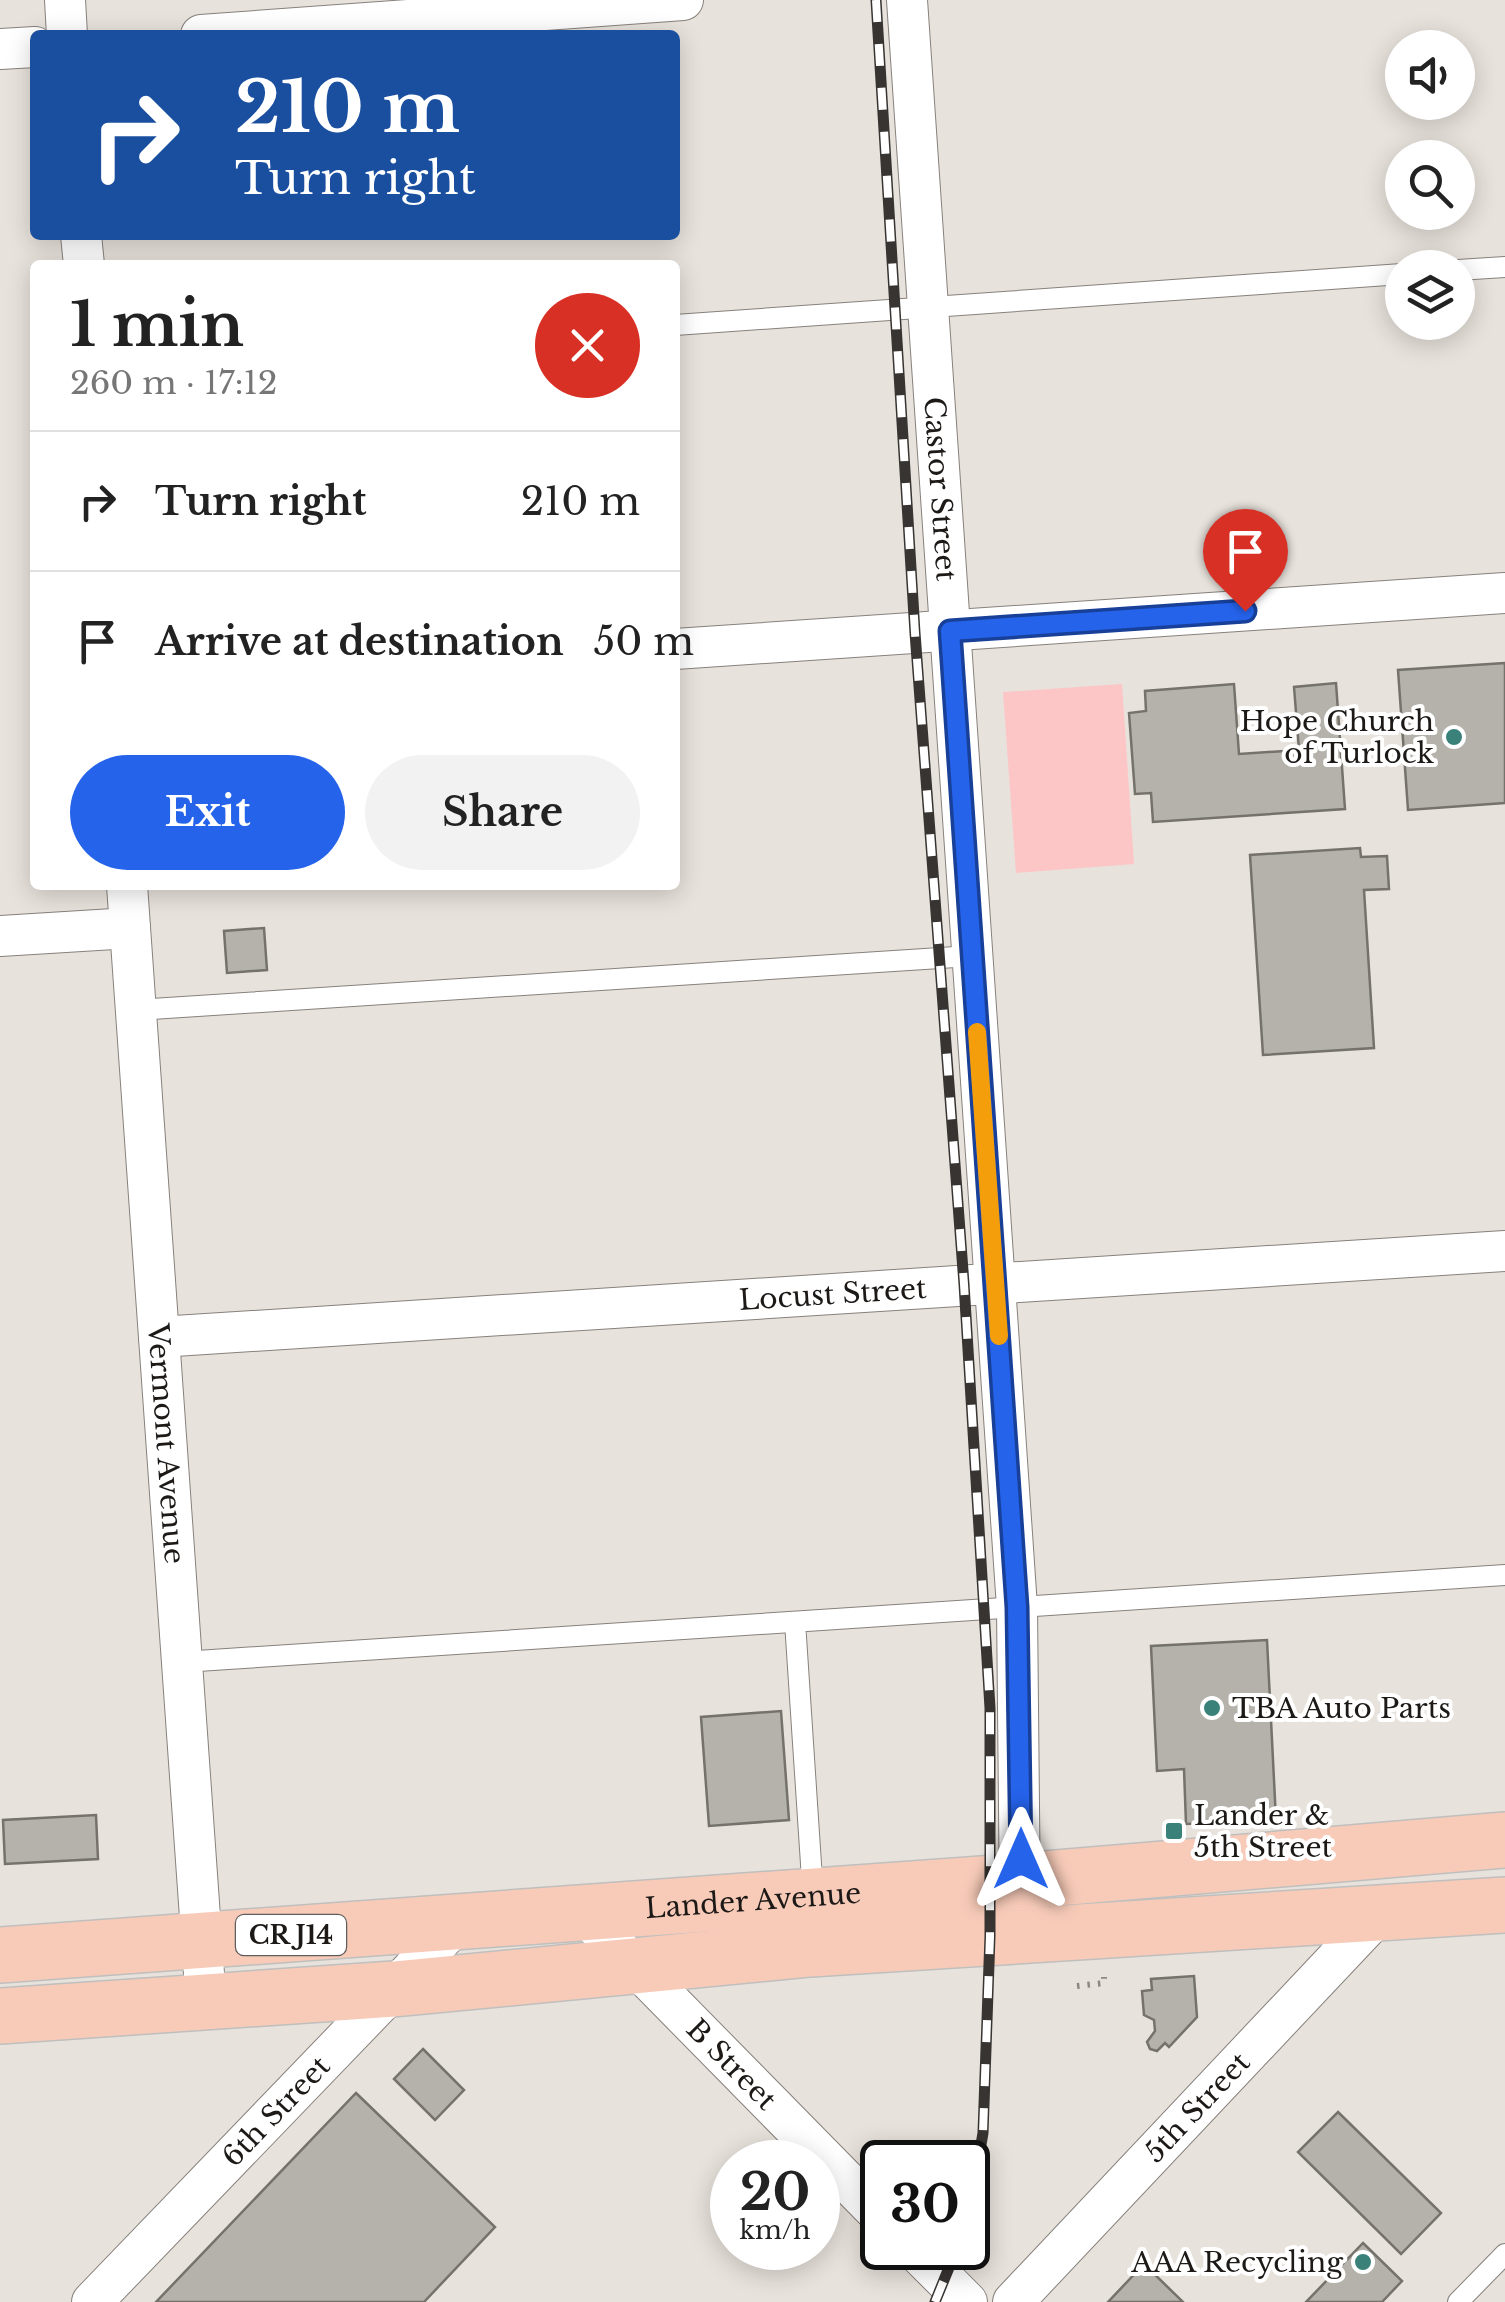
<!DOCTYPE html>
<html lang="en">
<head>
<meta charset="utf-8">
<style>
  body { margin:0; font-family:"Libre Baskerville",serif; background:#f2f2f2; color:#222; height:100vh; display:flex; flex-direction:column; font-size:38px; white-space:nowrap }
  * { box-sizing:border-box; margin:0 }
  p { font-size:32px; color:#767676 }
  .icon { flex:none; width:55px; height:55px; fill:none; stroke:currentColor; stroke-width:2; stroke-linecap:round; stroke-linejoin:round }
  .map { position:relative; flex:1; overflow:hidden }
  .sheet { position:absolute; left:30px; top:260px; width:650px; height:630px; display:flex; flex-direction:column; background:#fff; border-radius:10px; box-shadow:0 5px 25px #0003 }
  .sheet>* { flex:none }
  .guide { position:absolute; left:30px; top:30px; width:650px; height:210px; border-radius:10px; box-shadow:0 5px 25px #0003; background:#1a4fa0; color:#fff; overflow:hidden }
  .tools { position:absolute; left:1385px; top:30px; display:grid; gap:20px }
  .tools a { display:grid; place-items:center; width:90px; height:90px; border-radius:50%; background:#fff; box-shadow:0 5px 25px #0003; font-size:50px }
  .speed { position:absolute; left:710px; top:2140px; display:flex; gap:20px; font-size:50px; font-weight:700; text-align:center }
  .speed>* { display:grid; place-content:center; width:130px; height:130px; border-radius:50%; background:#fff; box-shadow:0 5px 25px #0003; line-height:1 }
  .speed small { font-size:25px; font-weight:400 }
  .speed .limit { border:5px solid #111; border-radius:15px; background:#fff; color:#111 }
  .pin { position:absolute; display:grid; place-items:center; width:85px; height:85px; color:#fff; margin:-102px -42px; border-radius:50% 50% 50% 0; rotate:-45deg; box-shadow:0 0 10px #0007 }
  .pin .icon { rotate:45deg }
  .me { position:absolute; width:110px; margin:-55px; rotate:0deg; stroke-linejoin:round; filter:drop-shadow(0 0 8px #0008) }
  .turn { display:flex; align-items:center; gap:35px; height:210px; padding:0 40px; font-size:45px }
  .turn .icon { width:130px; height:130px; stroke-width:2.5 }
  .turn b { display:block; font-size:70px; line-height:85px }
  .round { display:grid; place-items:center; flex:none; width:105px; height:105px; border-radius:52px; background:#f2f2f2 }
  .head { display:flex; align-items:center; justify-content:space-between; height:170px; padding:0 40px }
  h1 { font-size:60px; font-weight:700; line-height:75px }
  .primary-button { display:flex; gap:20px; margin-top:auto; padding:20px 40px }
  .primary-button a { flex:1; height:115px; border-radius:60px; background:#2563eb; color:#fff; font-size:40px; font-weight:700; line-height:115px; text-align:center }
  .primary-button a+a { background:#f2f2f2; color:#222 }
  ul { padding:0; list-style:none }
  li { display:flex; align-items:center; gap:30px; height:140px; padding:0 40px; border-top:2px solid #e0e0e0 }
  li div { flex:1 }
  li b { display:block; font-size:38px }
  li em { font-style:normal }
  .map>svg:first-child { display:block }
</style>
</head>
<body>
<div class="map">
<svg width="1505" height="2302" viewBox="0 0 1505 2302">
  <rect width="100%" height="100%" fill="#e8e2dc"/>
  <path fill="#fcc6c6" d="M1122,684L1134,864L1016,873L1003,692Z"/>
  <path fill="#b5b2ab" stroke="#74726b" stroke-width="2.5" d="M1505,663V803L1408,810L1398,670Z
    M1336,683L1345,809L1153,822L1151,793L1135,794L1129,713L1146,711L1145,691L1234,684L1239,754L1299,750L1294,687Z
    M1360,848L1361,857L1387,856L1389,889L1364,890L1374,1048L1263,1055L1250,855Z
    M264,928L267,970L227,973L224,931Z
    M1267,1640L1276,1820L1186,1824L1184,1769L1157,1771L1151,1646Z
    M781,1711L789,1820L709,1826L701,1717Z
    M96,1815L98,1859L5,1864L3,1820Z
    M1194,1976L1197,2017L1169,2047L1165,2043L1157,2051L1150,2049L1147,2042L1155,2031L1154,2020L1144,2015L1142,1991L1152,1990L1151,1979Z
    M423,2049L464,2090L435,2120L394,2079Z
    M356,2093L495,2227L424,2302H156Z
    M1338,2112L1441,2213L1401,2254L1298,2152Z
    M1363,2243L1402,2281L1382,2302H1306Z
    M1144,2264L1183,2302H1108Z"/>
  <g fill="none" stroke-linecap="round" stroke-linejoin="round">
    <defs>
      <path id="lane" d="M1458,270L1505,267
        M675,325L1402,274
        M136,1010L971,956
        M795,1622L813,1894
        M182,1662L1505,1575
        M1458,2302L1505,2254"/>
      <g id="street">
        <path d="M65,0L67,35"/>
        <path id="s1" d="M907,0L1017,1607L1020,1907"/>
        <path d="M201,35L683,0"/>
        <path d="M0,49L35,47"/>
        <path d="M81,235L84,265"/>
        <path d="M675,649L1505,593"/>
        <path id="s2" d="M127,885L206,2002"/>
        <path d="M0,936L130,928"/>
        <path id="s3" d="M159,1337L1505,1251"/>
        <path id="s4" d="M581,1911L882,2217"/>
        <path d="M913,2248L967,2302"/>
        <path id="s5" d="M92,2302L459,1921"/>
        <path id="s6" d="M1013,2302L1379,1914"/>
      </g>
      <g id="primary">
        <path id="s7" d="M0,1955L1021,1881L1505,1840"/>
        <path d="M0,2016L394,1989L810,1949L1505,1905"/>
      </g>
    </defs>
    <use href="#lane" stroke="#87817c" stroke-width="22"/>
    <use href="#street" stroke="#87817c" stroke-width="42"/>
    <use href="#primary" stroke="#bfbfbe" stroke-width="58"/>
    <path stroke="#8d8884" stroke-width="6" stroke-dasharray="2.5 8" stroke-linecap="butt" d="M1077,1986L1104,1983V1977"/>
    <use href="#lane" stroke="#fff" stroke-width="20"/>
    <use href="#street" stroke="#fff" stroke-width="40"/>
    <use href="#primary" stroke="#f8cbb9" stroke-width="55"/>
    <defs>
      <path id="rail" d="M876,0L915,633L964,1284L990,1708V1936L983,2133L968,2220
        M935,2302L957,2248"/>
    </defs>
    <use href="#rail" stroke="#373431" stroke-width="11"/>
    <use href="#rail" stroke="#fff" stroke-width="8" stroke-dasharray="22" stroke-linecap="butt"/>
  </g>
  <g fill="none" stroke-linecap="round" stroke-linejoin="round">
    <defs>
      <path id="route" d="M1021,1859L1017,1607L950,631L1245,611"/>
    </defs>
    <use href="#route" stroke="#184099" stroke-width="25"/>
    <use href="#route" stroke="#2563eb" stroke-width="18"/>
    <path stroke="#f59e0b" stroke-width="18" d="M977,1032L999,1336"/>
  </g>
  <g fill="#3a817a" stroke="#fff" stroke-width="4">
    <circle cx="1454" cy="737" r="10"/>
    <circle cx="1212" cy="1708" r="10"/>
    <rect x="1164" y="1821" width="20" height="20" rx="5"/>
    <circle cx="1363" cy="2262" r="10"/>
  </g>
  <g text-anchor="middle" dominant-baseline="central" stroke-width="8" stroke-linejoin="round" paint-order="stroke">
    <rect fill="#fff" stroke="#605e5d" stroke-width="2.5" x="236" y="1915" width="110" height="40" rx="8"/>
    <g font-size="25" font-weight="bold" fill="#1c1917">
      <text x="291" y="1935">CR J14</text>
    </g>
    <g font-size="28" fill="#1c1917" stroke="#fff">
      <text stroke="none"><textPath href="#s1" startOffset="490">Castor Street</textPath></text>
      <text stroke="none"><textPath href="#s3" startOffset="675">Locust Street</textPath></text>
      <text stroke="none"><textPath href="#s2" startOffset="560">Vermont Avenue</textPath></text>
      <text stroke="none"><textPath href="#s7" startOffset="755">Lander Avenue</textPath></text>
      <text stroke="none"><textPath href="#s4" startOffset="215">B Street</textPath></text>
      <text stroke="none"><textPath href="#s6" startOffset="268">5th Street</textPath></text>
      <text stroke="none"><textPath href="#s5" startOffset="265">6th Street</textPath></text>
    </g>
    <g font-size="28" fill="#1c1917" stroke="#fff" text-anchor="end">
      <text x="1434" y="721">Hope Church<tspan x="1434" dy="32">of Turlock</tspan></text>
      <text x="1232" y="1708" text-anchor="start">TBA Auto Parts</text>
      <text x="1194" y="1815" text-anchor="start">Lander &amp;<tspan x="1194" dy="32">5th Street</tspan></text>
      <text x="1343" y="2262">AAA Recycling</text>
    </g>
  </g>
</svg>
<div class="tools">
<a><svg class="icon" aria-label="sound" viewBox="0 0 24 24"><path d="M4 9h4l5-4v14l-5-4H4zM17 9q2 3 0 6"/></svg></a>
<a><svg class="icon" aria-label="search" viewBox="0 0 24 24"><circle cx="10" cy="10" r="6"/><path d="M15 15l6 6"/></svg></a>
<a><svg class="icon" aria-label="layers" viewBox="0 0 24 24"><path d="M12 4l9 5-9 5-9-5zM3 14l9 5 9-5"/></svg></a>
</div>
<div class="speed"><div>20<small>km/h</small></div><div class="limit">30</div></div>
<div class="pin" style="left:1245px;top:611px;background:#d93025"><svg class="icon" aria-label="arrive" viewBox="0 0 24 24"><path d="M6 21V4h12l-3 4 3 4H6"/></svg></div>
<svg class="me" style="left:1021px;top:1859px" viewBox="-20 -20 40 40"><path d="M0-17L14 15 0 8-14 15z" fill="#2563eb" stroke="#fff" stroke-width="4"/></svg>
<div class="guide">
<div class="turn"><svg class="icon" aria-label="right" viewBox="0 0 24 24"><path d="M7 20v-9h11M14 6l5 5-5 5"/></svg><div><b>210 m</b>Turn right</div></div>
</div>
<section class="sheet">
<div class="head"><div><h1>1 min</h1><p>260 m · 17:12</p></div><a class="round" style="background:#d93025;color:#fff"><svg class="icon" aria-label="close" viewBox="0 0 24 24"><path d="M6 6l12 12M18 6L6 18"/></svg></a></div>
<ul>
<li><svg class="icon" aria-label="right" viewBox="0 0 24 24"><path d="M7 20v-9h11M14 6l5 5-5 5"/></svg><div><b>Turn right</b></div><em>210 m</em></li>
<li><svg class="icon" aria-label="arrive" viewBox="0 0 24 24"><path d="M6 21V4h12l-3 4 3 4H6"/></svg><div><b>Arrive at destination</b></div><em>50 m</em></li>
</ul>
<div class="primary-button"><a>Exit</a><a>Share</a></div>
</section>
</div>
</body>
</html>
